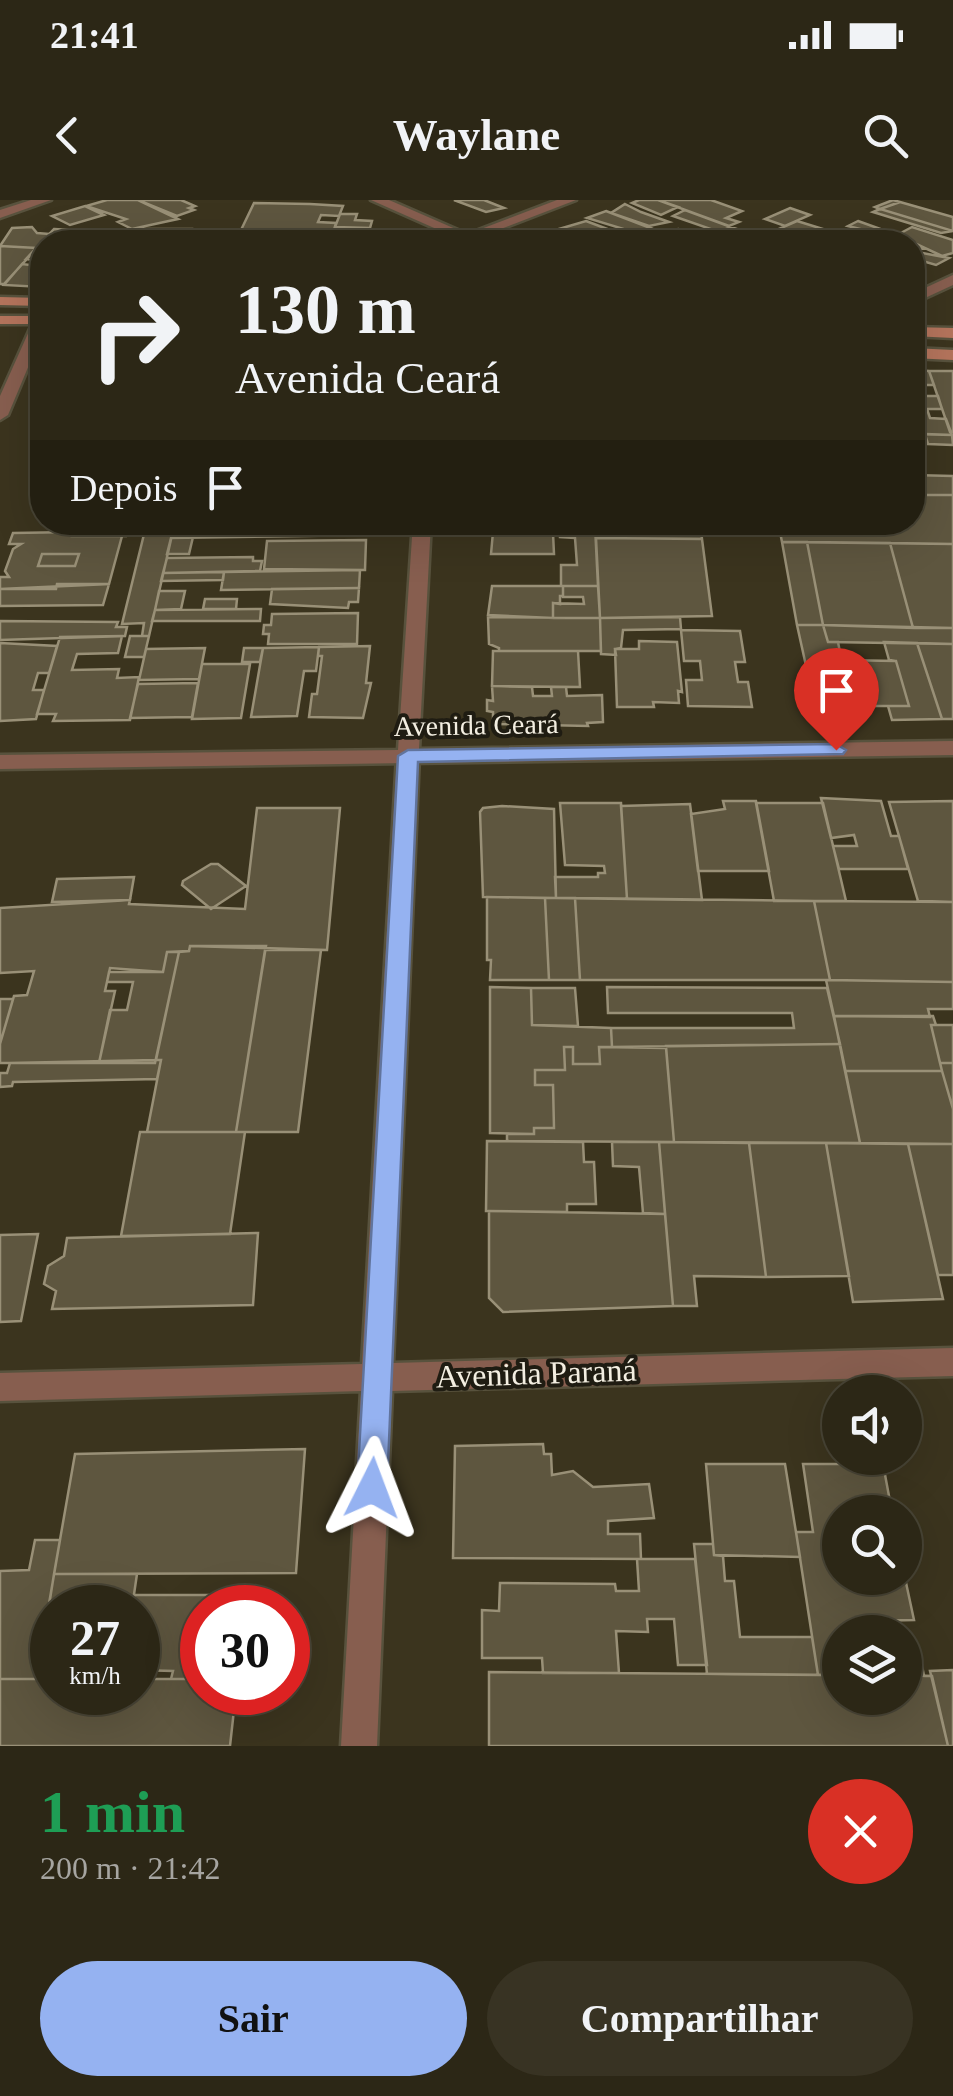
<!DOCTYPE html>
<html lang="pt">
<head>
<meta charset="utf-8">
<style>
  body { margin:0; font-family:"Times New Roman",serif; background:#383323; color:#f1f3f6; height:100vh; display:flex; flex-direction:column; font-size:38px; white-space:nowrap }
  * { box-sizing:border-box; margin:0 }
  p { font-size:32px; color:#a6a5a1 }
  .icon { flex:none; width:55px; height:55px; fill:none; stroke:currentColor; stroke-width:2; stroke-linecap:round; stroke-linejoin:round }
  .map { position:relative; height:1546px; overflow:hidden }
  .side { display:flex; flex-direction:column; background:#2c2716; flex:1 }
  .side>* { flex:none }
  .hud { position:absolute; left:30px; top:30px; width:895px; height:305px; border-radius:40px; box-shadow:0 10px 40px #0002,0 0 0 2px #484435; background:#2c2716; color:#f1f3f6; overflow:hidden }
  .controls { position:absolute; left:822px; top:1175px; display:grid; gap:20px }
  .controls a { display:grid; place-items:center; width:100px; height:100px; border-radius:50%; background:#2c2716; box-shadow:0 10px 40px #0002,0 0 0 2px #484435; font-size:50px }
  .speed { position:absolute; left:30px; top:1385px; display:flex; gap:20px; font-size:50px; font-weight:700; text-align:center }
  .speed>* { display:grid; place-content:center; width:130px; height:130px; border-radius:50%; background:#2c2716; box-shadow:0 10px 40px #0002,0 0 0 2px #484435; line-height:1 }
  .speed small { font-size:25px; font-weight:400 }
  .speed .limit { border:15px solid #d22; background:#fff; color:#111 }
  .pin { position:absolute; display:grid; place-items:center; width:85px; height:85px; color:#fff; margin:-102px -42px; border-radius:50% 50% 50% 0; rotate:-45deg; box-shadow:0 0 10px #0007 }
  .pin .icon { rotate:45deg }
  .me { position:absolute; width:110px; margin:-55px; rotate:3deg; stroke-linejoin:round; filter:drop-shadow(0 0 8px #0008) }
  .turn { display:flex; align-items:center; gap:35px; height:210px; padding:0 40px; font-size:45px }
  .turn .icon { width:130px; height:130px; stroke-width:2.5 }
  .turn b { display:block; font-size:70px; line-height:85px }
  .then { display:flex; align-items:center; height:95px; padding:0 40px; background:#0003; gap:20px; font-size:38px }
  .round { display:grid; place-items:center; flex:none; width:105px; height:105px; border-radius:52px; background:#383323 }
  .summary { display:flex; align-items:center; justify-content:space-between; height:170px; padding:0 40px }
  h1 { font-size:60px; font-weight:800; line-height:75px; color:#1e9e55 }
  .button { display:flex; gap:20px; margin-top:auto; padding:20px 40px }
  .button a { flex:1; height:115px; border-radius:60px; background:#95b2f1; color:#111; font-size:40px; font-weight:800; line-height:115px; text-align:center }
  .button a+a { background:#383323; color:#f1f3f6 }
  .status { display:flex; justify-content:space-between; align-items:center; height:70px; padding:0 50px; background:#2c2716; direction:ltr }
  .status svg { height:28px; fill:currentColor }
  header { display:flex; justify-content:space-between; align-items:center; height:130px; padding:0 40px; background:#2c2716; font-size:45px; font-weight:800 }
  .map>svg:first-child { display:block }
</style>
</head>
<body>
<div class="status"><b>21:41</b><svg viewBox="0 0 49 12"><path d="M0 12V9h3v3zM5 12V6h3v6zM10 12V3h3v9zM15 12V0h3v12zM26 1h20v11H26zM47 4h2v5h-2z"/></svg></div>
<header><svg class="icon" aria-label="back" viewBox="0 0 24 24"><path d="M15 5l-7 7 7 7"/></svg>Waylane<svg class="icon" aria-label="search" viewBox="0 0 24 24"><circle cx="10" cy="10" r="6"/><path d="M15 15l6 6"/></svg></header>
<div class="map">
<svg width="953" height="1546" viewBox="0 0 953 1546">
  <rect width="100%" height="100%" fill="#3b341e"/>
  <path fill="#5e563f" stroke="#999077" stroke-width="2.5" d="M107,0H138L178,19L132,29L118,22L126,19L86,6Z
    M138,0H181L195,6L189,8L194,10L177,16Z
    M454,0H484L504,8L486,12Z
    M639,0H658L678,7L661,15L632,3Z
    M658,0H711L742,11L726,18L739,22L729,26Z
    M893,0L953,17V31L941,33L873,12L880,9L875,7Z
    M900,2L953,17V31L880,9Z
    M254,3L310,4L343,6L339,16L321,15L318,22L336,23L333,33L241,30Z
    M625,4L641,12L669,22L649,26L611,13Z
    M85,6L104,15L70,25L52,16Z
    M790,8L810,15L785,26L765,19Z
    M685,10L693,13L731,27L719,32L673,16Z
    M606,11L653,29L690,42L653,38L587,18Z
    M340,14H357L355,20L372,21L370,28L335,27Z
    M586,21L634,39L593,42L559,29Z
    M797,21L823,29L800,40L807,42H792L767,34Z
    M858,21L897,35L912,27L953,40V53L942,56L912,42L848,26Z
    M32,27L37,33L50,34L37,48L0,46L12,28Z
    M731,27L760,37L748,42H730L711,36Z
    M54,29L90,31L81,42H42V87L4,85L22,64L30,65L34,60L26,59Z
    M143,29H191L185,37L160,36L151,42H135Z
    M559,29L580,37L575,39L584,42H545L534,38Z
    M678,29L707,39L690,42L667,34Z
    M297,32L333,31L406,34L403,42H372L294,40Z
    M0,46L37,48L4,84H0Z
    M912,46L922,49L917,52L949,58L936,65L912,58Z
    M912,170L929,171L934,185H918L922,196H938L942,209H927L930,218L946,219L952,235L913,234L912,213H920L917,204H912Z
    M929,171H953V232H950Z
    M925,234L952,235L953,245L928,244Z
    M912,275L953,276V295H912Z
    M912,295H953V344L782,342L778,322H912Z
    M79,322H130L126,336H75Z
    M147,322H175L149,436H142L144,423L122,424Z
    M368,322L367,335L171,338L174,325Z
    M595,322H700L702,339L596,338Z
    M560,326H595L598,386H561V365H577L575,338L560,337Z
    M73,332L72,336H122L109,384L0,389V377H9L5,371L13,349L21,344H9L13,333Z
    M493,332L553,333L554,354H491Z
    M193,337L189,354H167L171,338Z
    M596,338L702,339L712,416L600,418Z
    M366,340L365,370L264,369L267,341Z
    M782,342H807L823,425H797Z
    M807,342L890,343L913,428L823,425Z
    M890,343L953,344V428H913Z
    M42,354H79L75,366H38Z
    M253,357V361H262L260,371L163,373L167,358Z
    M360,370L359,388L221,390L224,372Z
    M224,372L223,380L161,381L163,373Z
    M57,384H109L103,405L0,406V389H56Z
    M492,386H563V396H560V404L553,403V418L488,415Z
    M563,386H598L600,418H553V403L584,404L583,397H563Z
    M359,388L358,402H349L348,408L270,404L272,389Z
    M159,391H185L181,409L155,410Z
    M205,399H237L236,409H203Z
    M261,409L260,421H152L155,410Z
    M358,413L357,444H268L269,434H263L264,425H271L272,414Z
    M488,417L600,418L601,451H499V448L489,444Z
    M680,417L681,429L623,430L621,448L615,449L616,455L601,454L600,418Z
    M0,421L118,422L116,427H127L125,436L0,440Z
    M797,425H823L828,442H838L853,520H818Z
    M823,425L953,428V444L828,442Z
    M681,430L740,431L745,462H735L738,482H748L752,507L688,506L686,480H702L700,461H684Z
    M122,436L118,453L77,454L72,470L119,469L117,478L139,477L130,520L53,521L56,514H37L60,437Z
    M130,436H149L144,457H125Z
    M639,441L677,442L682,492L678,491L679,503L653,502L654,507H617L615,449H639Z
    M884,442L917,443L942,519L892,520L888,506H909L896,461L889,460Z
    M0,443L57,446L49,473H38L33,490H44L36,519L0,521Z
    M917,443L953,444V519H942Z
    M370,446L366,483H371L363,518L309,517L312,494H317L322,456H318L319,447Z
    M319,447L316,471H304L297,516L251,517L263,448Z
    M205,448L199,479L139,480L146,449Z
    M244,448H263L260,462H242Z
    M493,451H578L580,487L492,486Z
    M839,460L896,461L909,506H851Z
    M202,464H250L241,518L192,519Z
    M198,483L192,517L130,518L138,484Z
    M492,486L532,487L533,496H552L551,487H566L567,496L602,495L603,522L587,523L588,526L493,524V512L487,511V500L493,501Z
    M821,598L881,601L891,636H899L908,669H839L833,646H857L854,635L831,638Z
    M723,601H756L769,671H698L691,614L725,609Z
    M953,601V702L918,701L889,602Z
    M560,603H621L627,699L556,698L555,677H598V673H605L604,666L565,665Z
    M756,603H823L846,701H774Z
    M690,604L702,700L627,699L621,606Z
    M502,606L554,609L556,698L483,697L480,612L483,608Z
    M257,608H340L327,750L190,746L189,751L167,752L163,772L110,768L105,791H115L99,863H0V844L14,796L27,795L34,771L0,773V708L130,700L129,704L245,709Z
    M211,664H218L246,686L211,709L182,685L183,681Z
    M134,677L130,700L52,702L57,679Z
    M487,697L545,698L549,780H490L491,760H487Z
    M545,698H575L580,780H549Z
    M575,698L814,701L830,780H580Z
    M814,701L953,702V782L830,780Z
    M190,746H266L236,932H147L161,860H156L179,752L189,751Z
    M265,750H321L298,932H236Z
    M167,752H179L155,863H99L110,810H127L133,782H107L109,772H163Z
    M826,780L953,782V809H928L930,817L834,816Z
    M490,787L531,788L532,825L611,828L612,847H599L600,864H573V847H564L565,870H535V885H553L554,928H534V934L490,933Z
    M607,787L827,788L840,844L612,847L611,828H794L792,813H608Z
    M531,788H575L578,826L532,825Z
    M0,799H13L0,844Z
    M834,816H933L936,825H931L942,871H845Z
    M931,825H953V863H940Z
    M840,844L860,943L674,942L666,846Z
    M564,847H573V864H600L599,847L666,848L674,942L507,941V934H534V928H554L553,885H535V870H565Z
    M156,860H161L157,879L13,882L12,886L0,887V873H7L10,863Z
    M940,863H953V909L942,871Z
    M845,871H942L953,909V944L860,943Z
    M140,932H245L230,1034L121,1036Z
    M487,941L583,942L584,962H594L596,1004H567V1012L486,1011Z
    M612,942H659L665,1014L643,1013L639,967L613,966Z
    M659,942L749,943L766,1077L694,1076L697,1106H673Z
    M749,943H826L849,1076L766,1077Z
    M826,943L908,944L943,1099L853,1102Z
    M908,944H953V1075H938Z
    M489,1011L665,1014L673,1106L503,1112L489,1098Z
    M258,1033L253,1105L52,1109L56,1091L44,1084L48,1066L64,1056L67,1038Z
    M38,1034L21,1121L0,1122V1035Z
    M543,1244L544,1254H551L552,1275L573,1271L593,1287L649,1284L654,1318L608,1321V1334H640L641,1359L453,1358L455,1246Z
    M305,1249L296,1373L54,1374L75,1254Z
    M706,1264H785L800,1357L714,1355Z
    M803,1264H883L892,1312H840V1378H905L914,1420L867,1421L870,1432H840V1475H818L796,1332H813Z
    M35,1340H60L36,1479H0V1371L29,1370Z
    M694,1344H713L714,1355L723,1356L725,1381H734L740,1437H812L818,1475L707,1474Z
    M637,1359H695L707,1465H678L674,1419H647L648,1432L616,1431L619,1473H543L542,1458H482V1410L499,1411L500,1383L615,1384L616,1391H639Z
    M54,1374H137L132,1408H52V1450H42Z
    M134,1395H225L223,1408H202V1479H171L173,1471L138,1470Z
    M905,1450H919L924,1476L905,1475Z
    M953,1470V1546H948L930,1471Z
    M489,1472L840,1475V1498H905V1475L932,1476L948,1546H489Z
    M0,1479H52V1492H138V1479H202V1492H236L230,1546H0Z"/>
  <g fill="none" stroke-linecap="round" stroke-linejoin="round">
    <defs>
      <path id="minor" d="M557,0H576L472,40L460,37Z
        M953,75V85L912,104V94Z
        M42,116V134L8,215L0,220V196L34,120Z
        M408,549L419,556L393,1163L953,1148V1176L392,1191L377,1546H341L361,1191L0,1201V1173L362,1164L397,556Z"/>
      <path id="tertiary" d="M31,0H51L0,18V10Z
        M371,0H389L474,37L472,42H458L459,39Z
        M413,322H431L419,549L953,541V555L0,569V555L398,550Z"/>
      <path id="secondary" d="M0,97L42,98V106L0,105Z
        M0,116H42V124H0Z
        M912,127L953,128V138L912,136Z
        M912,148L953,150V160L912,158Z"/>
    </defs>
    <use href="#minor" stroke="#58523d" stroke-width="5"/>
    <use href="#tertiary" stroke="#58523d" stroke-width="5"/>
    <use href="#secondary" stroke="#58523d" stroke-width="5"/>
    <use href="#minor" fill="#875e4f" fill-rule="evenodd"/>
    <use href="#tertiary" fill="#875e4f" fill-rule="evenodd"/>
    <use href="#secondary" fill="#b4745c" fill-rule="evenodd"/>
  </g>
  <path fill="#95b2f1" stroke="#61749d" stroke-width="2.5" d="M836,544L846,550L843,554L418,562L387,1288L383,1298L372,1302L361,1298L357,1288L398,556L408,550Z"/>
  <g text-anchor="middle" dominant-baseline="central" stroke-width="8" stroke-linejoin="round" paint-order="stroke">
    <g font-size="28" fill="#f3eee1" stroke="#1f1c12">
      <text transform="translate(476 525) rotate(-1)">Avenida Ceará</text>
    </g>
    <g font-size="32" fill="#f3eee1" stroke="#1f1c12">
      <text transform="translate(536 1173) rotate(-2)">Avenida Paraná</text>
    </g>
  </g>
</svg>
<div class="controls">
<a><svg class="icon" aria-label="sound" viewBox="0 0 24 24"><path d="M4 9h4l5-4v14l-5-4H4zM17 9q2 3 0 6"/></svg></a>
<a><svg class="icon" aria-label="search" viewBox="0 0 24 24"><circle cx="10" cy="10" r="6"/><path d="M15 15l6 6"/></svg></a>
<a><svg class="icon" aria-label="layers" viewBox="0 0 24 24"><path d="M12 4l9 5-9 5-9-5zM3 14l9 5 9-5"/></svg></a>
</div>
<div class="speed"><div>27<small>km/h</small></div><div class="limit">30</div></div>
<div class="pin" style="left:836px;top:550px;background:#d93025"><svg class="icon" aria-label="arrive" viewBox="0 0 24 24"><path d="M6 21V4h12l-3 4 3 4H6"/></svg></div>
<svg class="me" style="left:372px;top:1288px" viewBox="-20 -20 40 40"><path d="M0-17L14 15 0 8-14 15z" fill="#95b2f1" stroke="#fff" stroke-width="4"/></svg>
<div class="hud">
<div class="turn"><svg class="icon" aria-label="right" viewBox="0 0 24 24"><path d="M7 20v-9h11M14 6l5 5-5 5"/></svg><div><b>130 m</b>Avenida Ceará</div></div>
<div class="then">Depois<svg class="icon" aria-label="arrive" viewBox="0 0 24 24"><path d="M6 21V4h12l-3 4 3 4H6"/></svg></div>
</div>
</div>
<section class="side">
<div class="summary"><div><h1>1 min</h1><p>200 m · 21:42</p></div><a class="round" style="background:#d93025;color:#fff"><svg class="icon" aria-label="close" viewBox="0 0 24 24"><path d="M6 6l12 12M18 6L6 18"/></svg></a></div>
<div class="button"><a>Sair</a><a>Compartilhar</a></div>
</section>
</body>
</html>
